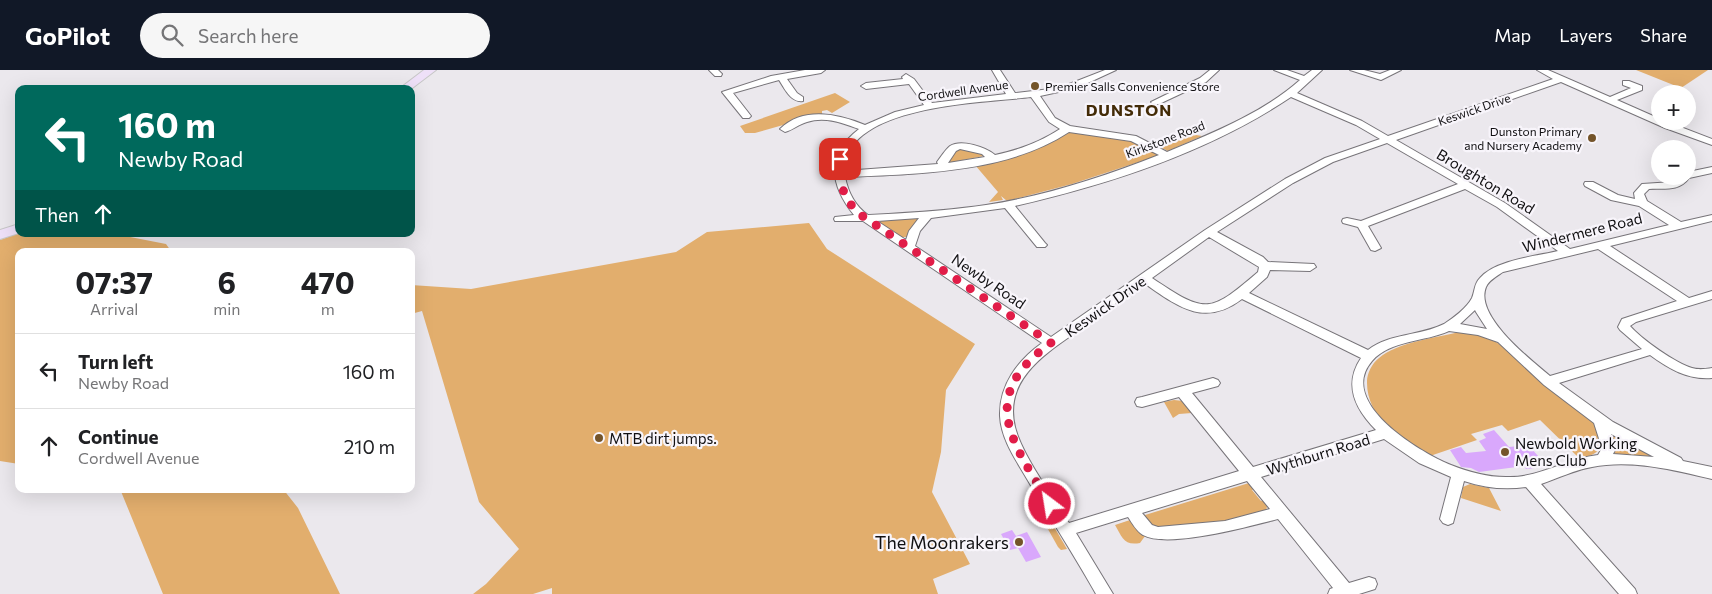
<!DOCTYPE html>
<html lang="en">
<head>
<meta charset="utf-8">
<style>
  body { margin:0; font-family:Commissioner,sans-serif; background:#f6f6f6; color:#202124; height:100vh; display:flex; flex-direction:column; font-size:19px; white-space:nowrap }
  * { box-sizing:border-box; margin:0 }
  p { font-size:16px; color:#757577 }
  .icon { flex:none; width:28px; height:28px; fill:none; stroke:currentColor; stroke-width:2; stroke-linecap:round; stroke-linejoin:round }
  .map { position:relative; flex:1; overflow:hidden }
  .drawer { position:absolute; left:15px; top:178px; width:400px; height:245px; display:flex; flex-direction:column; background:#fff; border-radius:10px; box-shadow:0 5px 20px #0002 }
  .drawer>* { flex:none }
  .hud { position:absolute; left:15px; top:15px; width:400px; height:152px; border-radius:10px; box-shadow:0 5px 20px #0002; background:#00695c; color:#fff; overflow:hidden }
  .buttons { position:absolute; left:1651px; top:15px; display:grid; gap:10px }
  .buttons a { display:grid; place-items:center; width:45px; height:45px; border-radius:50%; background:#fff; box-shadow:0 5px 20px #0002; font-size:25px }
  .pin { position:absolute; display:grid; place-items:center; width:42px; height:42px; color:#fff; margin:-21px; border-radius:10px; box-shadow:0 2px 8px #0006 }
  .me { position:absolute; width:55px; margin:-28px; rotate:329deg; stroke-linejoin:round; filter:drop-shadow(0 0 4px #0008) }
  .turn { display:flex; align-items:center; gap:18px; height:105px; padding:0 20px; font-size:22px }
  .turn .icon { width:65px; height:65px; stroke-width:2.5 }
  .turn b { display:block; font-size:35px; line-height:42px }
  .then { display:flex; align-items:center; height:48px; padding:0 20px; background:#0003; gap:10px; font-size:19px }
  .eta { display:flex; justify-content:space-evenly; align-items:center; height:85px; text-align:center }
  .eta b { font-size:30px; font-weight:700; line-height:35px }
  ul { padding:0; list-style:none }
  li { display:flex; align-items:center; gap:15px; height:75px; padding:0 20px; border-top:1px solid #e0e0e0 }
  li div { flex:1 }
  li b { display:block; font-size:19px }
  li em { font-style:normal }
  header { display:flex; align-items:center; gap:30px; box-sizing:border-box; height:70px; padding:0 25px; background:#111827; color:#fff }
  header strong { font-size:24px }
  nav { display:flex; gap:28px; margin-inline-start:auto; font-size:18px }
  .search { width:350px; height:45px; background:#f6f6f6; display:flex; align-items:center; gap:12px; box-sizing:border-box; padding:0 18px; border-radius:28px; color:#757577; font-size:19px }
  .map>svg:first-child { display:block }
</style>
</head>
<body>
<header>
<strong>GoPilot</strong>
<div class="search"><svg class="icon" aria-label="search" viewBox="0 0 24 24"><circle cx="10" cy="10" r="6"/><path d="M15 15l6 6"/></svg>Search here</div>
<nav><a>Map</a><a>Layers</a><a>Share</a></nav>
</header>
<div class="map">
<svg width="1712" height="524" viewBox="0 0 1712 524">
  <rect width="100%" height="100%" fill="#ebe8ed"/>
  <path fill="#e2ae6d" d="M1636,0H1708L1681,18Z
    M835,23L850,32L832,43L827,40L822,41V44L755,63H745L740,56Z
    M1070,62L1130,71L1139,73L1156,83L1157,86L1072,114L1007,131L1001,126L1003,130L989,132L998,122L975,95L1037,79Z
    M1196,65L1202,66L1168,81L1153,74Z
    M960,79L980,82L984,86L947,93L955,80Z
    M916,148L918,150L908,167H900L879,154L881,150Z
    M809,153L827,179L975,274L946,320L941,382L932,422L970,494L933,509L938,524H552V518L533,524H473L486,514L519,479L479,432L422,241L411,244V215L471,219L676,182L707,162Z
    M19,163L125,164V166L166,174L171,181H19V394L0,391V170Z
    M1455,263H1474L1490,268L1505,278L1592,351C1607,372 1606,382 1580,389L1540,350L1508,361L1502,355L1471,364L1477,370L1430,386C1400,371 1366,347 1367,311C1367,304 1372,293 1379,288C1397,273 1432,268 1455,263Z
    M1174,330L1183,331L1192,343L1179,344L1173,348L1164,332Z
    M1612,362L1656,387L1615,386Z
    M1249,413L1256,418L1252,420L1261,431L1264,430L1268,432L1266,441L1223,453L1156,458L1144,448L1145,445Z
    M1470,414L1489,418L1501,441L1461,428L1463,417Z
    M120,419H283L298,438L340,524H163Z
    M1046,443L1067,479L1061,480L1058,477L1040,445Z
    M1130,450L1148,462L1140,473C1124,476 1122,467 1115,455Z"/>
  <path fill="#d9a8fc" d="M1494,360L1509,377L1528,375L1539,387L1535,388L1544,397L1526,399L1524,396L1479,402L1471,398L1461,397L1450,380L1461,377L1466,383L1486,381L1479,371L1486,368L1483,364Z
    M1012,460L1016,466L1027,462L1041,487L1026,492L1018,478L1010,480L1001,464Z"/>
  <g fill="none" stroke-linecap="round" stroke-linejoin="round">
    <defs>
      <path id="minor" d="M709,0H718L722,4L721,6H715Z
        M805,0H825L821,3L787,9L797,23L803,27V31C791,33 785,19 779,10L733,23L751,46L749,48H743L722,22L771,6Z
        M992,0H1000L1015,23L1059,18L1105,0H1116L1077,18L1040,26L1055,48L1070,56L1136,66L1167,82C1212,63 1263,43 1300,10L1274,0H1287L1304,6L1312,0H1322L1297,23L1362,51L1388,66L1553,9L1537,0H1548L1610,27L1631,18L1623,15V11H1629L1642,16V20L1617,30L1660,49V51H1665L1712,69V75L1665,58L1561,12L1396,70L1505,133L1570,179L1669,155L1639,136L1611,130L1585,116L1584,114L1585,112H1593L1618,125L1635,129L1634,123L1642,114L1673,112L1680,106H1688V102L1712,97V103L1689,108C1679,122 1664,118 1649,119L1644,124L1647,131L1681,152L1712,145V151L1610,176L1689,228L1712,221V229L1636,252L1630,256C1641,269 1677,294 1692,298C1699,300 1705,299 1712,298V308C1688,310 1669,299 1650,285L1559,313L1613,352L1681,388L1683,391L1712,397V409C1674,400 1631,389 1592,397C1575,400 1558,408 1541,414L1635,519L1637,524H1619L1526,417C1505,420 1485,418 1464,411L1453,453L1448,455L1443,453L1440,449L1451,407L1419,393L1384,369L1261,407L1349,513L1369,507L1375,509L1377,514L1375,519L1359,524H1328L1330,519L1333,518L1278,449C1250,456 1168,479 1143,465C1137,462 1132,453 1128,447L1076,463L1113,524H1096C1074,485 1050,448 1027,409C1016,390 1001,369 1000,346C999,315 1018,290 1042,273L863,151H835L834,149L835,147L854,145C830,115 825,85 859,59C843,53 825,46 807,52C799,54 793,60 785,62L780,59C803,36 839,44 865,55L895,42L924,35L909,14L866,19L861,16L866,13L903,9L902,7L906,4L914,9L932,33L1006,24ZM1031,27L1049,52L1060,59C1040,72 1019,80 995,85C986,77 961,69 950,76C945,80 941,87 937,92L938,94L844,101C845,34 984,33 1031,27ZM1291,27L1356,55L1380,69L1325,88L1285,109L1205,160L1051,267L915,176L920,161L931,148L1005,138L1037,177H1045L1047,175L1045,173L1015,136C1110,114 1209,82 1291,27ZM1069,62L1131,71L1159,85C1103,107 1045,126 986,135C947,141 907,143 868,145C855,136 848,122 845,107C917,104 1007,103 1069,62ZM1387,73L1458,114L1361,151L1347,148L1343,149L1342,151L1343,153L1358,157L1371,180L1375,181L1381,178L1368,156L1465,119L1497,137L1558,181C1537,186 1495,190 1480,208C1474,214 1475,221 1472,228C1467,238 1452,249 1444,254C1420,266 1390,263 1368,280L1249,223L1267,207L1270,200L1310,201L1316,197L1314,194L1268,192L1263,187L1217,162L1293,113L1333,92ZM960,79L982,84L985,87L948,93L956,81ZM919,148L909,161L906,170L877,151ZM1209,167L1259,197L1258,202C1209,244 1206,244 1152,208ZM1598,179L1677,231L1622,249L1618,257L1620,260L1642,279L1550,306C1531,290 1474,246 1486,217C1489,210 1497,206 1503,202ZM1144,213C1177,236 1204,258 1242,229L1361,288C1343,315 1355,339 1376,360L1253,397L1192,323L1218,316L1220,313L1218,310L1213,308L1142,327L1137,328L1135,332L1137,336L1142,337L1179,327L1239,401L1069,453C1053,427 1022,385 1015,357C1003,308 1048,282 1082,258C1103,243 1123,228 1144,213ZM1475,240L1476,242L1487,259L1460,254ZM1449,261L1478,265L1498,272L1544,315L1594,353L1602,378L1598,385C1568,388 1541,407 1510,407C1490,408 1469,402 1451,395C1421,383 1336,333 1372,291C1390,270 1425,272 1449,261ZM1611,364L1654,387L1613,384L1616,378ZM1247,411L1270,439L1225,451L1158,457L1152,455L1142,443Z
        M1210,0H1219L1206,12L1159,34H1153L1151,32L1200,8Z
        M1350,0H1364L1380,4L1390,0H1401L1381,10Z"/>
      <path id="major" d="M424,0H436L411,19H399Z
        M19,154V163L0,169V160Z"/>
    </defs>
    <use href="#minor" stroke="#777479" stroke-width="2"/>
    <use href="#major" stroke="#c6c6c6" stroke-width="2"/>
    <use href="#minor" fill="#fff" fill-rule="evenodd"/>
    <use href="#major" fill="#eee0f8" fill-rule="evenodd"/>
  </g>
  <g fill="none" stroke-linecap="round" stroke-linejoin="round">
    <path stroke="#e11d48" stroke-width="9" stroke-dasharray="0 16.2" d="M840,89C837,111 844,128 858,143L1051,273C976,326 1012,372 1050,434"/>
  </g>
  <g fill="#74542a" stroke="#f8f5fb" stroke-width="2">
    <circle cx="1035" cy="16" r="5"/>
    <circle cx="1592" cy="68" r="5"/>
    <circle cx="599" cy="368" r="5"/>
    <circle cx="1505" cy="382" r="5"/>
    <circle cx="1019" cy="472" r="5"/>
  </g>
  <g text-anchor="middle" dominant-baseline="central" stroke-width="4.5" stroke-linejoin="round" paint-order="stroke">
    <g font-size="12" fill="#111012" stroke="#f8f5fb" text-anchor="start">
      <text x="1045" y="16">Premier Salls Convenience Store</text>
      <text x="1582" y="61" text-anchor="end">Dunston Primary<tspan x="1582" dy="14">and Nursery Academy</tspan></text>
    </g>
    <g font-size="12" fill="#111012" stroke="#f8f5fb">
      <text transform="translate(963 20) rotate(-8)">Cordwell Avenue</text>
      <text transform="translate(1474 39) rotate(-19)">Keswick Drive</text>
      <text transform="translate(1165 69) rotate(-21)">Kirkstone Road</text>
    </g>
    <g font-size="15" fill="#111012" stroke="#f8f5fb">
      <text transform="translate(1486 111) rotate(31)">Broughton Road</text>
      <text transform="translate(1582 162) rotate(-14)">Windermere Road</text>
      <text transform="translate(989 211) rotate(34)">Newby Road</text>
      <text transform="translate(1105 236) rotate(-35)">Keswick Drive</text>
      <text transform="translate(1318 384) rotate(-17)">Wythburn Road</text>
    </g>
    <g font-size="15" fill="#111012" stroke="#f8f5fb" text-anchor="start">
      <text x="609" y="368">MTB dirt jumps.</text>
      <text x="1515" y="373">Newbold Working<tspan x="1515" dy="17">Mens Club</tspan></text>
    </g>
    <g font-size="16" font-weight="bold" letter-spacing="1" fill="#432b07" stroke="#f8f5fb">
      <text x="1129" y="39">DUNSTON</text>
    </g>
    <g font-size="18" fill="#111012" stroke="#f8f5fb" text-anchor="end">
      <text x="1009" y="472">The Moonrakers</text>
    </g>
  </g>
</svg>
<div class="buttons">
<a>+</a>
<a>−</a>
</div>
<div class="pin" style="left:840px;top:89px;background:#d93025"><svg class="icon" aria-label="arrive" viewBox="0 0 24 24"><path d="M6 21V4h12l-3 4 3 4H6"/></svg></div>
<svg class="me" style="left:1050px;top:434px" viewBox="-20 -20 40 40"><circle r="17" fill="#e11d48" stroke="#fff" stroke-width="3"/><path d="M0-11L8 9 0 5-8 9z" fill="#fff"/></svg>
<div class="hud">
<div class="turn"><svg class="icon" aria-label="left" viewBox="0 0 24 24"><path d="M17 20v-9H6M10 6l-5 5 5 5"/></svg><div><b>160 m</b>Newby Road</div></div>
<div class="then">Then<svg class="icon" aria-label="ahead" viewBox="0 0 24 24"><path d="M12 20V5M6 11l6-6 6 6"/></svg></div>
</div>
<section class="drawer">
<div class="eta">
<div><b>07:37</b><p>Arrival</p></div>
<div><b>6</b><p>min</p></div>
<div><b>470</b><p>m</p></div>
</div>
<ul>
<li><svg class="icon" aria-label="left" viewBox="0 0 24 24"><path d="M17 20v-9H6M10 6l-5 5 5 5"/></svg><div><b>Turn left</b><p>Newby Road</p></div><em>160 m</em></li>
<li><svg class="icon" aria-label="ahead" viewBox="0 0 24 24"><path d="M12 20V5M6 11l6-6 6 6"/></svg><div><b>Continue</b><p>Cordwell Avenue</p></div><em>210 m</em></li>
</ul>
</section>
</div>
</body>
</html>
